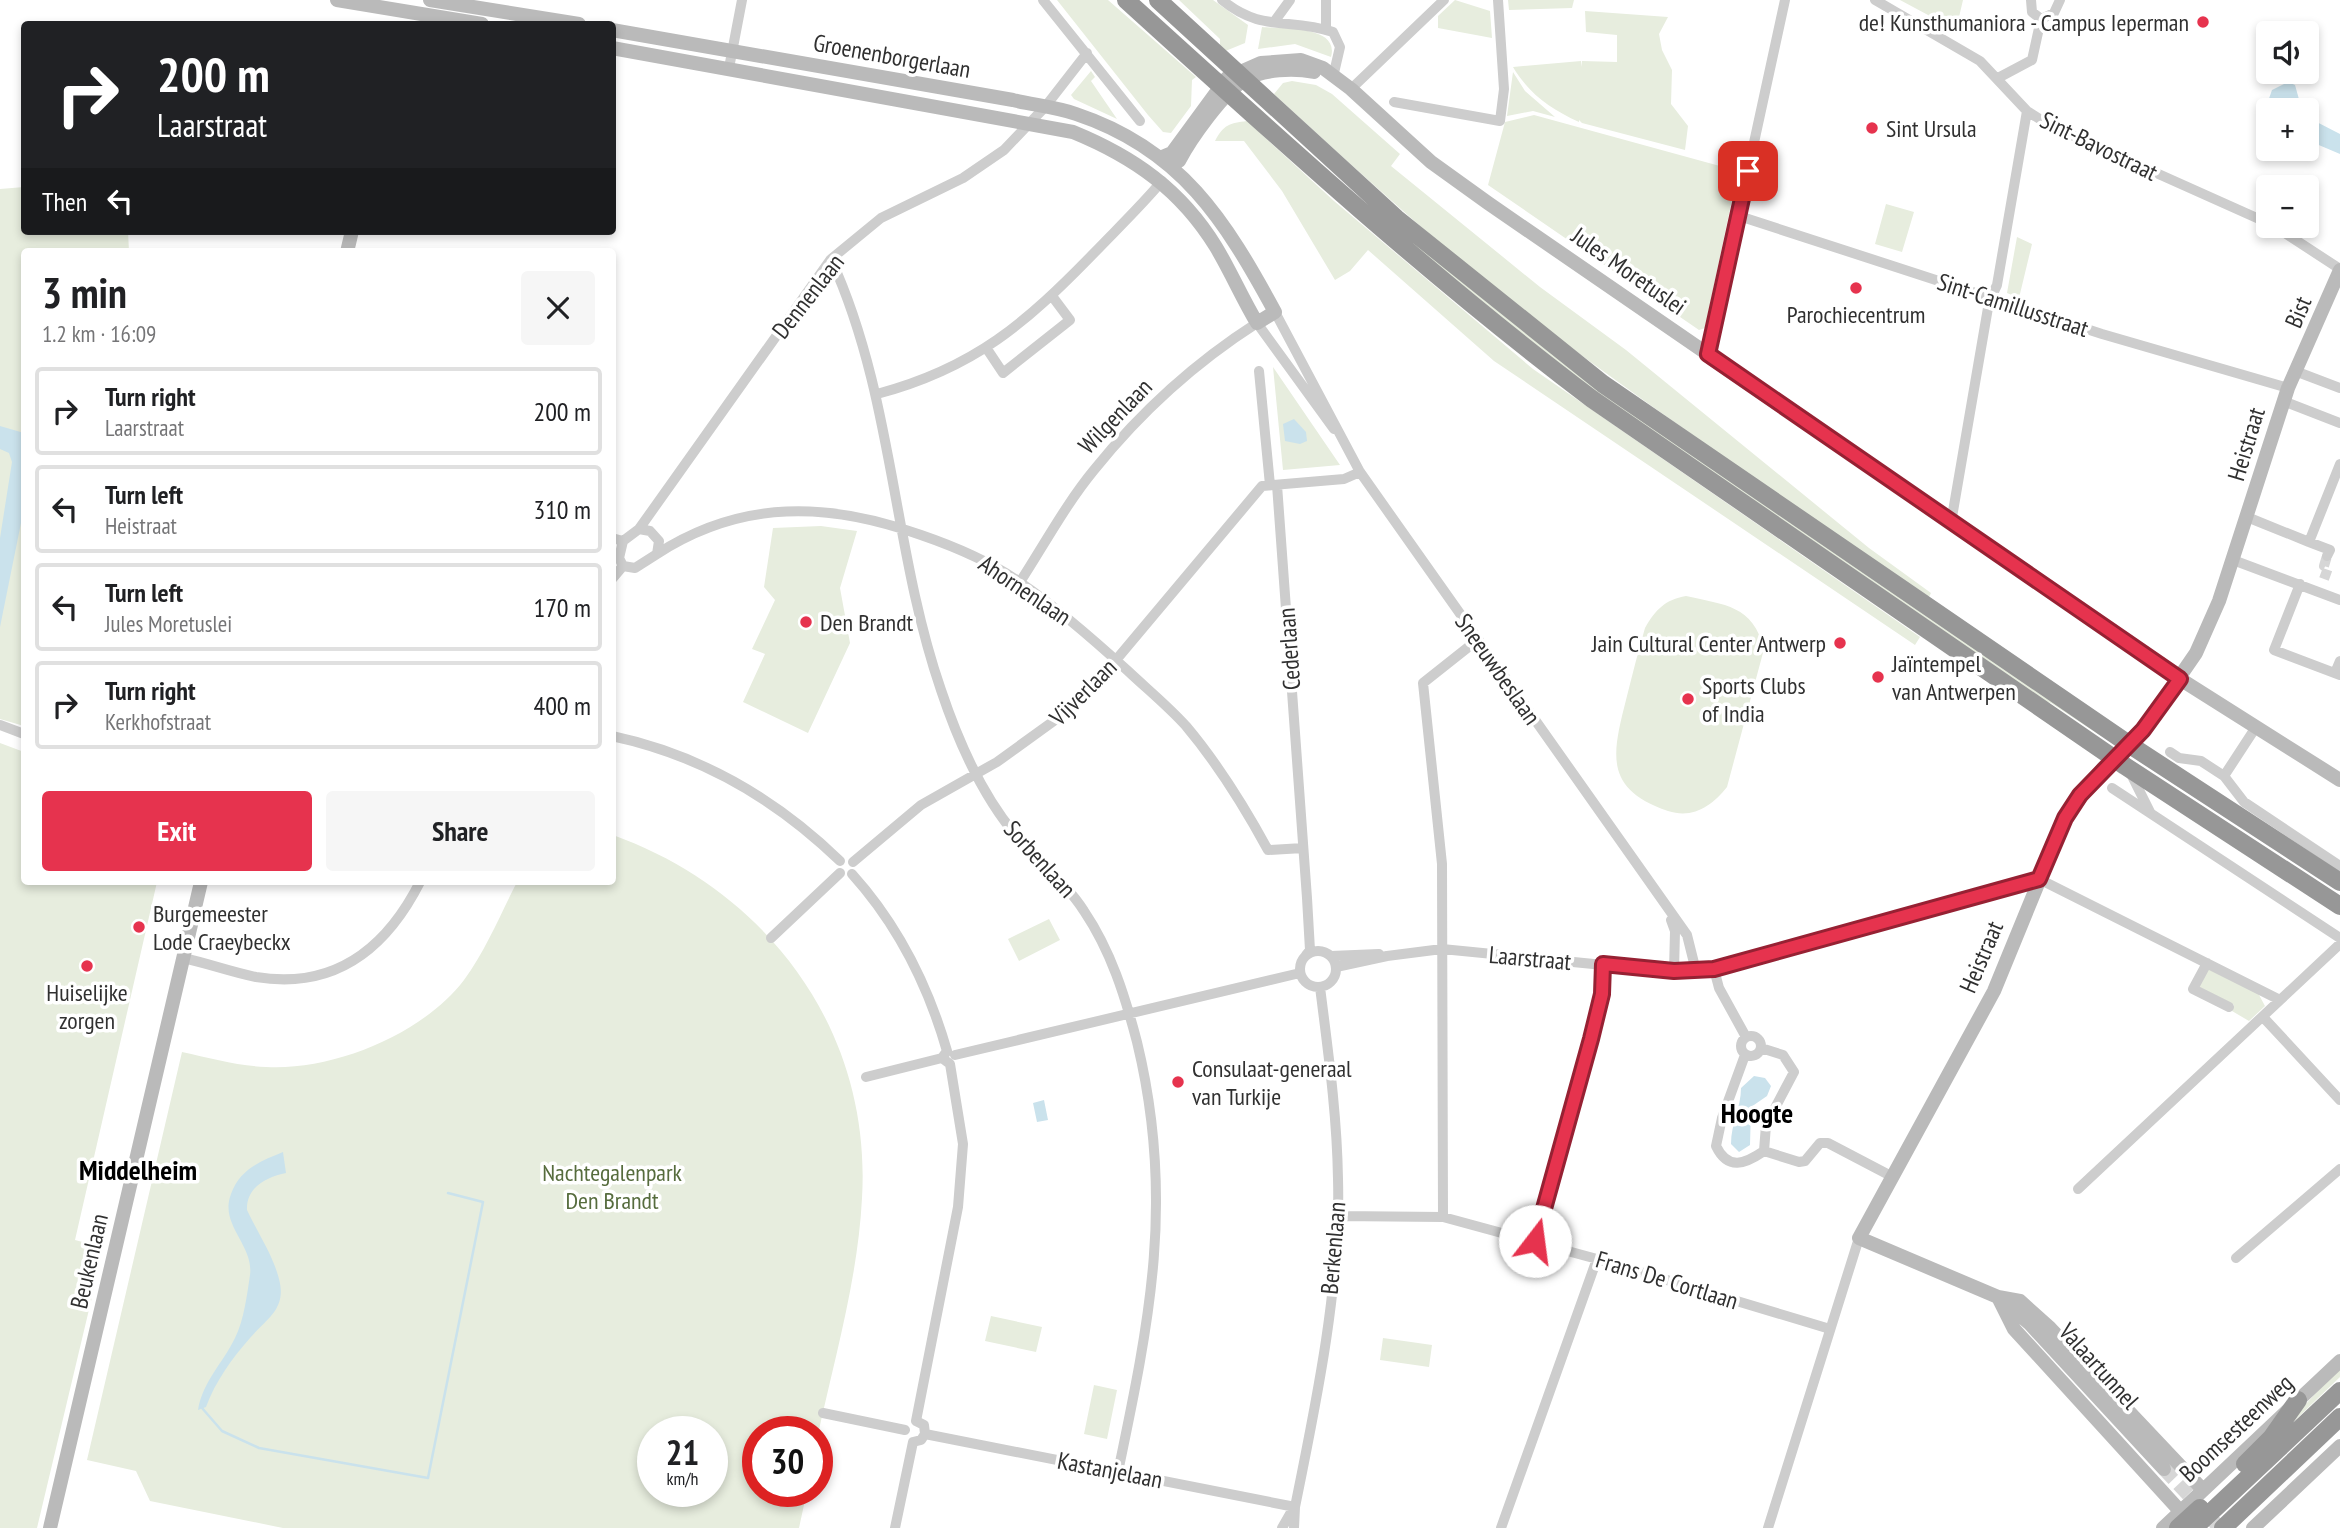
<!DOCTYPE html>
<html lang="en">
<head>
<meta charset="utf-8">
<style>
  body { margin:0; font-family:"PT Sans Narrow",sans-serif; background:#f6f6f6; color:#202124; height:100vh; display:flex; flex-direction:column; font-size:26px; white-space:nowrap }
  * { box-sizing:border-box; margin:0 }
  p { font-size:23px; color:#757577 }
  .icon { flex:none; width:38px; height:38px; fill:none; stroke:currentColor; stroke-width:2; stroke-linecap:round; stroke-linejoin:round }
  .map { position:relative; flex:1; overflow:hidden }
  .sheet { position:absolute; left:21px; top:248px; width:595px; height:637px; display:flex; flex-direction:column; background:#fff; border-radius:7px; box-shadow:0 4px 10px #0003 }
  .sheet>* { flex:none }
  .hud { position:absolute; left:21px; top:21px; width:595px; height:214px; border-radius:7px; box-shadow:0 4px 10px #0003; background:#202124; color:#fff; overflow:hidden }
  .tools { position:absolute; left:2256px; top:21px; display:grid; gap:14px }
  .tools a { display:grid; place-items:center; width:63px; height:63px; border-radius:7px; background:#fff; box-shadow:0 4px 10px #0003; font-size:35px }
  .speed { position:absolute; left:637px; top:1416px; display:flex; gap:14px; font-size:35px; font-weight:700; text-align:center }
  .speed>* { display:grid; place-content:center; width:91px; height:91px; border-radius:50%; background:#fff; box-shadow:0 4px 10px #0003; line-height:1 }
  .speed small { font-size:18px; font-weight:400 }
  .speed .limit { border:10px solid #d22; background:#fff; color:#111 }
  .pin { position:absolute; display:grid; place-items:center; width:60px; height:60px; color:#fff; margin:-30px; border-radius:14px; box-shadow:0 4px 10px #0006 }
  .me { position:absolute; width:77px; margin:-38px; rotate:15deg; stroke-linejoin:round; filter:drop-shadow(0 0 5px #0008) }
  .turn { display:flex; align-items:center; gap:24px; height:147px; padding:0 21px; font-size:32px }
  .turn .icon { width:91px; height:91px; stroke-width:2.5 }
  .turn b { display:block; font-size:49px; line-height:60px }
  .then { display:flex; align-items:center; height:66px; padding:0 21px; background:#0003; gap:14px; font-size:26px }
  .round { display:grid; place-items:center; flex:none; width:74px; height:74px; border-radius:7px; background:#f6f6f6 }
  .overview { display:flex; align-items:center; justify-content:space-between; height:119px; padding:0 21px }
  h1 { font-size:42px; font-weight:600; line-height:52px }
  .primary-button { display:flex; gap:14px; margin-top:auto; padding:14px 21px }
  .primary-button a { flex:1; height:80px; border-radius:7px; background:#e6334e; color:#fff; font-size:28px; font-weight:600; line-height:80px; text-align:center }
  .primary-button a+a { background:#f6f6f6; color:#202124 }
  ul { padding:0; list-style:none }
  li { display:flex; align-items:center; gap:21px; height:88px; margin:0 14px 10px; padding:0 7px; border:4px solid #e0e0e0; border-radius:7px }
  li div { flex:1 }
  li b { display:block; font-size:26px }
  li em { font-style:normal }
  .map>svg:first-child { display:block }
</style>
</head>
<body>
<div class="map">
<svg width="2340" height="1528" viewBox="0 0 2340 1528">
  <rect width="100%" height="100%" fill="#fff"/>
  <path fill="#e7edde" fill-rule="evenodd" d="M1057,0H1108L1196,77L1192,80L1191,106L1171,133L1163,132L1148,115Z
    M1179,0H1213L1248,25L1245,43L1223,52L1220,48V39Z
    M1455,0L1490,11L1492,38L1438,28V16Z
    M1508,0H1574L1572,8L1509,10Z
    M1900,0H1963L1956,30Z
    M1585,11L1668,17L1659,34L1662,50L1672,70L1671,104L1688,126L1685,150L1582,123L1579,120V122C1551,109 1529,94 1513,67L1581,61V67L1582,61L1617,62V35L1586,32Z
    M1262,27C1282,29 1340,25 1331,57L1295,44L1258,49Z
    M1091,71L1095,77L1091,81L1117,119L1074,99L1071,95Z
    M1513,72L1525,91L1555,117L1533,111L1507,116Z
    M1292,81L1316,85L1332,94L1400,154L1391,166L1540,287L1626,350L1869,548L1931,593L1929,597C1787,499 1641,404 1505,297C1425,233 1349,163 1274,94L1283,83Z
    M1260,109L1384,221L1409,236L1601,389L2103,733L2101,736L2051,703L2042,701L1595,395L1448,281L1257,112Z
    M1534,115L1738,171L1705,328L1699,330L1488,185L1505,122Z
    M1247,121L1334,201L1533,369L1920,637L1915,645L1494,361L1368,250L1350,271L1335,280L1282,191L1244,141H1215C1223,125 1230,123 1247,121Z
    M24,187V231H128L129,252H24V726L0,719V189Z
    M1886,204L1914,212L1902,252L1875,244Z
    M2017,237L2032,244L2019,298L2007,293Z
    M1273,367L1340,465L1283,470Z
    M821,526L857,531L840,588L850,643L808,733L743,702L765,654L752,649L775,600L764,587L773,528Z
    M1686,596C1725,605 1753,605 1764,649L1727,787C1712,806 1693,819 1668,811C1604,789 1612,755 1626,700C1632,676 1638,652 1645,628C1656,609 1665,600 1686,596Z
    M0,743L24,752V882H157L75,1240L94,1245L87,1273L97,1276L37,1528H0Z
    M613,835C768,891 872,1031 862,1198C858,1279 834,1360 817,1439V1432H758V1491H807L799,1528H283L150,1501L136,1471L87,1460L182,1052C210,1058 238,1066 266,1067C333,1071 423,1034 464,980C486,950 500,915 517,882H612ZM653,1432H712V1491H653Z
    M1049,919L1060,940L1019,961L1008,939Z
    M2209,967L2258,993L2265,1006L2249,1021L2232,1011L2234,1005L2199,987Z
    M991,1316L1042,1327L1036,1352L985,1341Z
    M1383,1338L1432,1345L1429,1367L1380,1360Z
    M2340,1367V1377L2255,1459Z
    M1094,1385L1117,1390L1107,1439L1084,1434Z"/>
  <path fill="#cae2ec" d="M2288,82L2295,85L2302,110H2268V124L2266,107L2272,90Z
    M2307,117L2340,134V154L2307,140Z
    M1294,419L1306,432L1307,441L1300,444L1285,441L1283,424Z
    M0,426L24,433V508L0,627V538L12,462L9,453L0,449Z
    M1754,1076L1765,1078L1771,1086L1767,1096L1751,1107L1750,1145L1739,1152L1731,1144C1731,1123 1741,1108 1741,1088Z
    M1044,1100L1048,1120L1037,1122L1033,1103Z
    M283,1152L286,1173C267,1177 246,1187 247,1210C257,1232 273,1255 279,1279C287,1309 267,1318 250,1338C233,1357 215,1382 206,1407L198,1410C203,1381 223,1363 235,1338C244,1320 247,1295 250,1275C254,1245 219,1225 231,1194C240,1169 261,1161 283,1152Z"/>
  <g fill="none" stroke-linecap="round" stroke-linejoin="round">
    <path stroke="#cae2ec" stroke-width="2.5" d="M202,1408L222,1431L259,1448L428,1478L483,1202L448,1193"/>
    <path stroke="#d6d6d6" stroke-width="10" stroke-dasharray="10 5" stroke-linecap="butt" d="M2324,579L2328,568L2324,566L2327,556"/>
    <path stroke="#d6d6d6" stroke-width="14" stroke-dasharray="14 7" stroke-linecap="butt" d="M2164,1469L2220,1528"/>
    <path stroke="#cdcdcd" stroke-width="10" d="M1043,0L1140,121
      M1222,0C1262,33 1289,17 1333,32L1340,47L1333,77
      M1326,0V30
      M1875,0L1980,61L2027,111L2049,125L2268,223
      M2031,0L2032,12L2041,19
      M2041,19L2054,13L2060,0
      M1274,22L1290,0
      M729,68L742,0
      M1998,78L2032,60L2041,19
      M1351,89L1444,0
      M1394,102L1500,121L1504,89L1498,0
      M1739,216L2102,334L2288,388
      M2274,226L2340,269
      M831,259C894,397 892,548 941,690C958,741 983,798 1019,839C1040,863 1066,883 1084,911C1111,951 1125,996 1137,1042C1175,1198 1150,1319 1118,1472
      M1275,312L1360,472L1687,935L1696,971
      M987,349L1003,373L1070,320L1052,296
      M1708,354L1785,0
      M1259,371L1270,485
      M2295,371L2340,388
      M877,394C975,368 1026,323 1095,252C1117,229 1141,206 1162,181
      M2283,401L2340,423
      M1277,485L1307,898L1310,950L1306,955
      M2247,517L2309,542L2340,464
      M1951,523L1989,302L1997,285L2027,111
      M639,529L831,259L881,218L963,178L1004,150L1045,107L1087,53
      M639,529L650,531L659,541L657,554L635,568L623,566L619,558L623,541Z
      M612,538L623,541
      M2309,542L2330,550L2327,556
      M657,554C742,499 829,502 921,535C956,547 991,562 1021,583C1059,609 1094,640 1128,671C1147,689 1168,706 1186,726C1218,764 1244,806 1268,850L1303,848
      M2233,560L2340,600
      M612,579L623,566
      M1020,582C1044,545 1066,504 1094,470C1139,414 1196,362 1257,323L1334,429
      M2300,584L2274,650L2340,675
      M2335,673L2340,661
      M0,725L24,734
      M2256,727L2224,776L2244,802L2340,866
      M612,736C701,755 775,798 840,861
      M2170,752L2179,758L2201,761L2224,776
      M2130,772L2150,812
      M2112,788L2340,938
      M853,862L921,805L997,762L1069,710L1116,660L1262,486L1344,479L1360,472
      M852,874C898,925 928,985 947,1051L942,1058L950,1064L963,1144L958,1207L916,1421
      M1671,920L1675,931L1674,971
      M771,938L840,873
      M1300 969a18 18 0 1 1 36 0a18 18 0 1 1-36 0Z
      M1331,956L1379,954
      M183,958C207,963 231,972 256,977C335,990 386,949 420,882
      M2207,963L2193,989L2229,1007
      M1336,967L1387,956L1442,949L1654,970L1714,969L2039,879L2280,1000
      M1714,969L1719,988L1746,1037
      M2263,1017L2340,1100
      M1741 1046a10 10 0 1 1 20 0a10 10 0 1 1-20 0Z
      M1761,1048L1783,1055L1794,1072L1766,1125L1764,1151
      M955,1055L1300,973
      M1745,1055L1722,1118L1716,1146C1728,1171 1745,1164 1764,1151
      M866,1077L942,1058
      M1764,1151L1799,1162L1805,1161L1820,1143H1828L1891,1176
      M2078,1189L2340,944
      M1338,1216L1443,1217L1597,1259L1830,1329
      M1443,1217L1442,864L1423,683L1476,641
      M1535,1241L1591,1039L1602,994L1603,964
      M2236,1258L2340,1169
      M823,1413L905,1430
      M925,1434L1295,1507
      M913,1442L921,1440L925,1434L924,1425L916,1421
      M895,1528L913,1442
      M1282,1528L1294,1507
      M1294,1528L1295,1507C1316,1404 1341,1284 1338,1179C1337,1114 1328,1051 1320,987
      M1501,1528L1597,1259
      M1768,1528L1859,1238"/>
    <path stroke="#bababa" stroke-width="14" d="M337,0L482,24
      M430,0L579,24
      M612,30L1013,100C1033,105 1056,107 1076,114C1181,149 1225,220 1275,312L1257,323C1242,298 1231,272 1216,247C1181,190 1134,157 1073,132L612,48
      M1160,158L1172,153L1227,78L1261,63L1301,60L1323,68L1351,89L1431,162L1488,203L2180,679L2340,780
      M1179,161C1190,140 1224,91 1245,80C1263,69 1294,68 1314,72
      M347,252L352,231
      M1998,1297L2014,1329L2181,1512
      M2003,1301L2030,1324L2164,1469
      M2203,1490L2050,1328L2020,1301L1998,1297L1859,1238L1994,991L2065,818L2103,768L2143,730L2196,653L2219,601L2288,388L2340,270
      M50,1528L201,882
      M2163,1528L2340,1361
      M2253,1528L2340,1446"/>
    <path stroke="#979797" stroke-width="18" d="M1126,0C1278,138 1428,275 1592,399L2125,766L2340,906
      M1158,0L1396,218L1603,384L2130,745L2340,882
      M2245,1464L2272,1437L2298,1400
      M2178,1528L2200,1508
      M2194,1528L2340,1391
      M2223,1528L2340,1417"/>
  </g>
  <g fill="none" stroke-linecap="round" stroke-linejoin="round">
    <defs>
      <path id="route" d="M1535,1241L1591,1039L1602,994L1603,964L1674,971L1714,969L2039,879L2065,818L2080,795L2143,730L2180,679L1708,354L1748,171"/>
    </defs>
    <use href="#route" stroke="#962133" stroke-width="18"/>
    <use href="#route" stroke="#e6334e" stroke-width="12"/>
  </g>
  <g fill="#e6334e" stroke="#fff" stroke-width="2.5">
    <circle cx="2203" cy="22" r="7"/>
    <circle cx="1872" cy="128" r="7"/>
    <circle cx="1856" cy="288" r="7"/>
    <circle cx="806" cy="622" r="7"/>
    <circle cx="1840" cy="643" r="7"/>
    <circle cx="1878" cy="677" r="7"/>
    <circle cx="1688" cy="699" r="7"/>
    <circle cx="139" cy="927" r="7"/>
    <circle cx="87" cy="966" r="7"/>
    <circle cx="1178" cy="1082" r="7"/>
  </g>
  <g text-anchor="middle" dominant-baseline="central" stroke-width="7" stroke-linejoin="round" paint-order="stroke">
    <g font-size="24" fill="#303030" stroke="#fff" text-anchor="start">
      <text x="2189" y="22" text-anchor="end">de! Kunsthumaniora - Campus Ieperman</text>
      <text x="1886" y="128">Sint Ursula</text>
      <text x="1856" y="314" text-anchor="middle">Parochiecentrum</text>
      <text x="820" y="622">Den Brandt</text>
      <text x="1826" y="643" text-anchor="end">Jain Cultural Center Antwerp</text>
      <text x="1892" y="663">Jaïntempel<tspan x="1892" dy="28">van Antwerpen</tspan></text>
      <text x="1702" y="685">Sports Clubs<tspan x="1702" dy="28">of India</tspan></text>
      <text x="153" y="913">Burgemeester<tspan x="153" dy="28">Lode Craeybeckx</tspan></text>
      <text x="87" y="992" text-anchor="middle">Huiselijke<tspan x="87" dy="28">zorgen</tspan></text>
      <text x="1192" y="1068">Consulaat-generaal<tspan x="1192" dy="28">van Turkije</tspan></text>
    </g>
    <g font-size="24" fill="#303030" stroke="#fff">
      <text transform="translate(892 56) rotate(10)">Groenenborgerlaan</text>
      <text transform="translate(2099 146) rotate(26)">Sint-Bavostraat</text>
      <text transform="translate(1629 271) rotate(35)">Jules Moretuslei</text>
      <text transform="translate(808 296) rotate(-52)">Dennenlaan</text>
      <text transform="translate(2013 305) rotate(18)">Sint-Camillusstraat</text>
      <text transform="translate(2298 312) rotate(-67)">Bist</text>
      <text transform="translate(1115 416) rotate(-46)">Wilgenlaan</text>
      <text transform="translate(2246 444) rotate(-73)">Heistraat</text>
      <text transform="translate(1025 590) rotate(34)">Ahornenlaan</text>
      <text transform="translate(1289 649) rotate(-94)">Cederlaan</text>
      <text transform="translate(1498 669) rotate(55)">Sneeuwbeslaan</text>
      <text transform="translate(1083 692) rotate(-45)">Vijverlaan</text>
      <text transform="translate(1040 859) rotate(48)">Sorbenlaan</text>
      <text transform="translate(1981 957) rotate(-67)">Heistraat</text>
      <text transform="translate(1530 958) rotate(5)">Laarstraat</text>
      <text transform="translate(1333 1248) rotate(-85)">Berkenlaan</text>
      <text transform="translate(89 1261) rotate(-77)">Beukenlaan</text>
      <text transform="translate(1667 1280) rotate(17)">Frans De Cortlaan</text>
      <text transform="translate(2099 1366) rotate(48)">Valaartunnel</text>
      <text transform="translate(2236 1428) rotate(-43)">Boomsesteenweg</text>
      <text transform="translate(1110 1470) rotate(11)">Kastanjelaan</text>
    </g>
    <g font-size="24" fill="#566c3d" stroke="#fff">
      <text x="612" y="1172">Nachtegalenpark<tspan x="612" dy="28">Den Brandt</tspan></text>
    </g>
    <g font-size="28" font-weight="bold" fill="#000" stroke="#fff">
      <text x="1757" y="1112">Hoogte</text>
      <text x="138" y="1169">Middelheim</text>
    </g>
  </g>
</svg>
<div class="tools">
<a><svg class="icon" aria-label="sound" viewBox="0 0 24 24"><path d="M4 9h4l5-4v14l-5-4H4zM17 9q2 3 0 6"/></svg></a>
<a>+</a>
<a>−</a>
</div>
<div class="speed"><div>21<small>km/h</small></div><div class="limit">30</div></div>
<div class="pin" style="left:1748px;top:171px;background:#d93025"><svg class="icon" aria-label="arrive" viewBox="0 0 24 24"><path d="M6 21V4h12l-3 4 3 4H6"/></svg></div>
<svg class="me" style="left:1535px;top:1241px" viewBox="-20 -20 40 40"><circle r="19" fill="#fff"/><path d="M0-13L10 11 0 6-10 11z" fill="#e6334e"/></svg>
<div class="hud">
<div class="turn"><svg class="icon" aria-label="right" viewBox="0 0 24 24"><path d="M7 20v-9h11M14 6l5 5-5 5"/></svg><div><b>200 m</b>Laarstraat</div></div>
<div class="then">Then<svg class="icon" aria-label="left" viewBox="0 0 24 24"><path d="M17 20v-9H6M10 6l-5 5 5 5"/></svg></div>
</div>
<section class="sheet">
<div class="overview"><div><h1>3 min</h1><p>1.2 km · 16:09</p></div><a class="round"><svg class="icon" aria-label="close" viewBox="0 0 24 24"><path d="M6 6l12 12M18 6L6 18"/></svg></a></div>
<ul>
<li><svg class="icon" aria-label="right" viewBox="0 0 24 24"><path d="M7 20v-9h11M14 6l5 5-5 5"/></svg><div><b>Turn right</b><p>Laarstraat</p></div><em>200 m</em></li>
<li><svg class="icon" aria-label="left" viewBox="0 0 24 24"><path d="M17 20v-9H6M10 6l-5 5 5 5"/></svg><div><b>Turn left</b><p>Heistraat</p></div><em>310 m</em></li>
<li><svg class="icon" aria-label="left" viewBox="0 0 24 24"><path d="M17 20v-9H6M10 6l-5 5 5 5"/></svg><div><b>Turn left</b><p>Jules Moretuslei</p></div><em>170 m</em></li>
<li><svg class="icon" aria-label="right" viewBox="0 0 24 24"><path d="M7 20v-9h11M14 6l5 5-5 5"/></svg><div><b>Turn right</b><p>Kerkhofstraat</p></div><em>400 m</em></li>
</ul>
<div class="primary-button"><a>Exit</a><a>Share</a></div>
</section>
</div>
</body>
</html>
